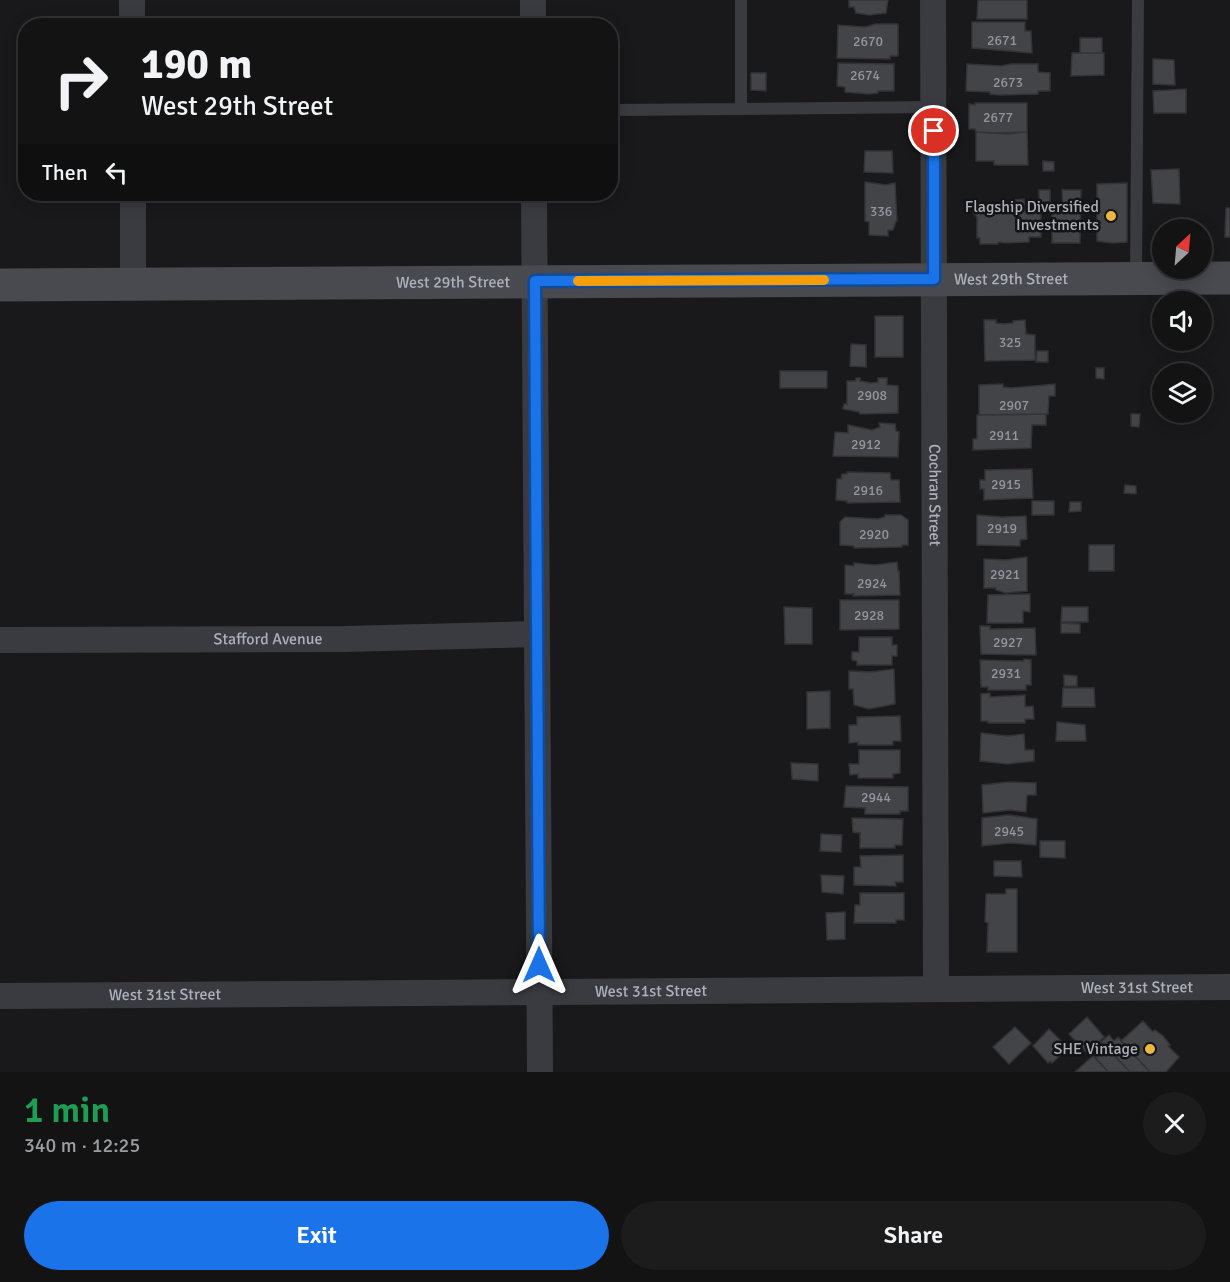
<!DOCTYPE html>
<html lang="en">
<head>
<meta charset="utf-8">
<style>
  body { margin:0; font-family:Signika,sans-serif; background:#1c1c1d; color:#f1f3f6; height:100vh; display:flex; flex-direction:column; font-size:22px; white-space:nowrap }
  * { box-sizing:border-box; margin:0 }
  p { font-size:20px; color:#9d9ea0 }
  .icon { flex:none; width:33px; height:33px; fill:none; stroke:currentColor; stroke-width:2; stroke-linecap:round; stroke-linejoin:round }
  .map { position:relative; height:1072px; overflow:hidden }
  .details { display:flex; flex-direction:column; background:#131314; flex:1 }
  .details>* { flex:none }
  .hud { position:absolute; left:18px; top:18px; width:600px; height:183px; border-radius:24px; box-shadow:0 3px 15px #0003,0 0 0 2px #323234; background:#131314; color:#f1f3f6; overflow:hidden }
  .needle { width:39px; rotate:26deg }
  .buttons { position:absolute; left:1152px; top:219px; display:grid; gap:12px }
  .buttons a { display:grid; place-items:center; width:60px; height:60px; border-radius:50%; background:#131314; box-shadow:0 3px 15px #0003,0 0 0 2px #323234; font-size:30px }
  .pin { position:absolute; display:grid; place-items:center; width:51px; height:51px; color:#fff; margin:-26px; border:3px solid #fff; border-radius:50%; box-shadow:0 2px 6px #0007 }
  .me { position:absolute; width:66px; margin:-33px; rotate:0deg; stroke-linejoin:round; filter:drop-shadow(0 0 4px #0008) }
  .turn { display:flex; align-items:center; gap:21px; height:126px; padding:0 24px; font-size:27px }
  .turn .icon { width:78px; height:78px; stroke-width:2.5 }
  .turn b { display:block; font-size:42px; line-height:51px }
  .then { display:flex; align-items:center; height:57px; padding:0 24px; background:#0003; gap:12px; font-size:22px }
  .round { display:grid; place-items:center; flex:none; width:63px; height:63px; border-radius:32px; background:#1c1c1d }
  .summary { display:flex; align-items:center; justify-content:space-between; height:102px; padding:0 24px }
  h1 { font-size:36px; font-weight:600; line-height:45px; color:#1e9e55 }
  .cta { display:flex; gap:12px; margin-top:auto; padding:12px 24px }
  .cta a { flex:1; height:69px; border-radius:36px; background:#1a73e8; color:#fff; font-size:24px; font-weight:600; line-height:69px; text-align:center }
  .cta a+a { background:#1c1c1d; color:#f1f3f6 }
  .map>svg:first-child { display:block }
</style>
</head>
<body>
<div class="map">
<svg width="1230" height="1072" viewBox="0 0 1230 1072">
  <rect width="100%" height="100%" fill="#19191b"/>
  <path fill="#434448" stroke="#333337" stroke-width="1.5" d="M849,0H888L886,13L870,15L856,13L854,7H849Z
    M978,0H1027V19H977Z
    M972,22H1025V31H1031L1032,53L972,48Z
    M876,24H898V56H890V59L837,58L838,25L865,27Z
    M1080,38H1102V53H1080Z
    M1072,53H1104V75L1071,76Z
    M1153,59L1174,60L1175,85L1153,84Z
    M838,63L894,64V91H878V93L868,94L845,92V87L837,86Z
    M967,64L1001,66L1011,64H1038V72L1050,73V91H1038V94L1000,95L990,94V92L966,91Z
    M751,73H766V91L751,90Z
    M1186,89V113H1154L1153,91Z
    M975,103H1027V132L994,133L976,132L975,129H969V104L975,105Z
    M976,132L1007,134L1027,132L1028,165H994V161H976Z
    M865,151H892L893,173L864,172Z
    M1043,161L1054,162V171H1043Z
    M1179,169L1180,204L1153,203L1151,170Z
    M865,182L886,185L895,183L897,221H896L893,230H888V236L869,235V222L865,221Z
    M1127,183V242L1112,243L1097,241V184Z
    M1039,190H1050V202H1039Z
    M1062,190H1081L1080,243H1052V205L1063,208Z
    M1024,199L1025,211L1041,210V237H1029V242L1005,243L998,242V244H980V238H977V217L973,213L974,203L1002,204L1014,203L1013,200Z
    M1226,208H1230V237H1225Z
    M875,316H903V357H875Z
    M984,320H996V323L1004,324L1013,323V321L1025,320L1026,334L1035,335V360L985,361Z
    M851,344L866,345V367L850,366Z
    M1037,351H1048V362H1036Z
    M1096,368H1104V379L1096,378Z
    M780,371H827V388H780Z
    M856,378H860V381L871,383L878,382V378H887V385L898,386V413L860,414L859,412L843,409L844,404H847V381H856Z
    M1003,384V387L1011,388L1055,384V396H1049L1048,414L979,415V385Z
    M1046,414V425H1032L1031,448L973,450V439H977V415Z
    M1131,414H1140L1139,427L1131,426Z
    M879,423L895,424L896,431L899,432L898,457L833,456L835,432L848,433V425L872,430L880,427Z
    M1032,469L1033,498L984,500V489H980V480H985V470Z
    M847,472L890,473L891,480H899L900,502L847,503V501L836,500L837,479H841L842,474H847Z
    M1125,485L1136,486V494L1124,493Z
    M1032,501H1054V515H1032Z
    M1070,502H1081V511L1069,512Z
    M885,515H901L908,520V545H902V547L854,548V546L840,545V522L845,517L878,519L885,517Z
    M977,515L1002,517L1026,516L1027,539L1020,540V546L977,545Z
    M1089,545H1114V571H1089Z
    M1027,557V591L1006,593L996,590V588H984V559L1006,560Z
    M897,562L898,571H899L900,595L853,596L854,594H845V565L854,566V563L875,565Z
    M1030,594V612L1023,611V623H987L988,595Z
    M840,600H899V629L840,630Z
    M784,607L812,608V644H785Z
    M1062,607H1088V622H1061Z
    M1061,623L1080,624V633H1061Z
    M980,626H990V629L1035,628L1036,655L981,654Z
    M859,637H892V645H897V656H892V665H857V661L852,660V652H859Z
    M1024,659L1031,660V685H1026V690H988V687H981L980,660L1023,661Z
    M894,669L895,704L869,709L854,705L853,689H849V671L870,672Z
    M1064,675L1077,676V686H1064Z
    M1063,688H1094L1095,707H1062Z
    M830,691V728L807,729V692Z
    M990,693V697L1025,695V707L1033,706L1034,719H1025V723H988V721H981V694Z
    M900,716L901,741H893V745H858V742L849,743V725H857V717Z
    M1057,722L1085,725L1086,741H1056Z
    M981,733L1007,736L1024,734L1025,750H1034V761L1007,764L980,761Z
    M859,750H900V773L893,774V778H858V774L850,775L849,764H859Z
    M791,763L818,764V781L792,779Z
    M1009,782L1036,783V795H1027L1026,812L1010,810L983,813L982,785Z
    M846,786L908,787V811H900V814H865V808L844,807Z
    M1009,815L1037,819L1036,845L1010,843L982,846V818Z
    M852,818L903,819L902,845H895V848H860V833L853,832Z
    M821,834L842,835L841,852L820,851Z
    M1040,841H1065V858L1040,857Z
    M903,855V882H895L896,886L854,885V867H861L860,856Z
    M994,861H1021L1022,877L994,876Z
    M821,875L844,876L843,894L822,892Z
    M1006,889H1017V952H987L988,923L985,922L986,894H1006Z
    M860,893H904V920H896V923H854L855,905H860Z
    M845,912V939L827,940L826,913Z
    M1087,1017L1104,1037L1087,1053L1069,1034Z
    M1143,1021L1153,1032L1155,1030L1163,1036L1170,1045L1168,1046L1179,1057L1166,1072H1150L1121,1041Z
    M1015,1027L1031,1043L1009,1064L993,1047Z
    M1049,1029L1066,1046L1064,1048L1066,1050L1052,1063L1050,1061L1048,1063L1033,1046Z
    M1109,1035L1114,1041L1118,1037L1150,1072H1130L1101,1042Z
    M1101,1042L1130,1072H1108L1091,1052Z
    M1093,1056L1108,1072H1075Z"/>
  <g fill="none" stroke-linecap="round" stroke-linejoin="round">
    <path stroke="#3a3b40" stroke-width="12" d="M741,109L934,107
      M610,110L741,109V0
      M1136,277L1138,0"/>
    <g stroke="#3a3b40" stroke-width="26">
      <path d="M132,0V26"/>
      <path d="M533,0V26"/>
      <path id="s1" d="M933,0L936,989"/>
      <path d="M133,194V285"/>
      <path d="M534,194L540,1072"/>
      <path id="s2" d="M0,640L345,639L537,634"/>
      <path id="s3" d="M0,996L1230,987"/>
    </g>
    <path stroke="#484a50" stroke-width="33" id="s4" d="M0,285L1230,278"/>
  </g>
  <g fill="none" stroke-linecap="round" stroke-linejoin="round">
    <defs>
      <path id="route" d="M539,965L535,281L934,279V131"/>
    </defs>
    <use href="#route" stroke="#114b97" stroke-width="15"/>
    <use href="#route" stroke="#1a73e8" stroke-width="10"/>
    <path stroke="#f59e0b" stroke-width="10" d="M578,281L824,280"/>
  </g>
  <g fill="#eab842" stroke="#141416" stroke-width="2">
    <circle cx="1111" cy="216" r="6"/>
    <circle cx="1150" cy="1049" r="6"/>
  </g>
  <g text-anchor="middle" dominant-baseline="central" stroke-width="5" stroke-linejoin="round" paint-order="stroke">
    <g font-size="14" fill="#92959e">
      <text x="1002" y="40">2671</text>
      <text x="868" y="41">2670</text>
      <text x="865" y="75">2674</text>
      <text x="1008" y="82">2673</text>
      <text x="998" y="117">2677</text>
      <text x="881" y="211">336</text>
      <text x="1010" y="342">325</text>
      <text x="872" y="395">2908</text>
      <text x="1014" y="405">2907</text>
      <text x="1004" y="435">2911</text>
      <text x="866" y="444">2912</text>
      <text x="1006" y="484">2915</text>
      <text x="868" y="490">2916</text>
      <text x="1002" y="528">2919</text>
      <text x="874" y="534">2920</text>
      <text x="1005" y="574">2921</text>
      <text x="872" y="583">2924</text>
      <text x="869" y="615">2928</text>
      <text x="1008" y="642">2927</text>
      <text x="1006" y="673">2931</text>
      <text x="876" y="797">2944</text>
      <text x="1009" y="831">2945</text>
    </g>
    <g font-size="16" fill="#acb0ba" stroke="#141416" text-anchor="end">
      <text x="1099" y="207">Flagship Diversified<tspan x="1099" dy="18">Investments</tspan></text>
      <text x="1138" y="1049">SHE Vintage</text>
    </g>
    <g font-size="16" fill="#acb0ba" stroke="#141416">
      <text stroke="none"><textPath href="#s4" startOffset="1011">West 29th Street</textPath></text>
      <text stroke="none"><textPath href="#s4" startOffset="453">West 29th Street</textPath></text>
      <text stroke="none"><textPath href="#s1" startOffset="495">Cochran Street</textPath></text>
      <text stroke="none"><textPath href="#s2" startOffset="268">Stafford Avenue</textPath></text>
      <text stroke="none"><textPath href="#s3" startOffset="1137">West 31st Street</textPath></text>
      <text stroke="none"><textPath href="#s3" startOffset="651">West 31st Street</textPath></text>
      <text stroke="none"><textPath href="#s3" startOffset="165">West 31st Street</textPath></text>
    </g>
  </g>
</svg>
<div class="buttons">
<a><svg class="needle" viewBox="-14 -14 28 28"><path d="M0-13l5 13h-10z" fill="#e53935"/><path d="M0 13l5-13h-10z" fill="#9d9ea0"/></svg></a>
<a><svg class="icon" aria-label="sound" viewBox="0 0 24 24"><path d="M4 9h4l5-4v14l-5-4H4zM17 9q2 3 0 6"/></svg></a>
<a><svg class="icon" aria-label="layers" viewBox="0 0 24 24"><path d="M12 4l9 5-9 5-9-5zM3 14l9 5 9-5"/></svg></a>
</div>
<div class="pin" style="left:934px;top:131px;background:#d93025"><svg class="icon" aria-label="arrive" viewBox="0 0 24 24"><path d="M6 21V4h12l-3 4 3 4H6"/></svg></div>
<svg class="me" style="left:539px;top:965px" viewBox="-20 -20 40 40"><path d="M0-17L14 15 0 8-14 15z" fill="#1a73e8" stroke="#fff" stroke-width="4"/></svg>
<div class="hud">
<div class="turn"><svg class="icon" aria-label="right" viewBox="0 0 24 24"><path d="M7 20v-9h11M14 6l5 5-5 5"/></svg><div><b>190 m</b>West 29th Street</div></div>
<div class="then">Then<svg class="icon" aria-label="left" viewBox="0 0 24 24"><path d="M17 20v-9H6M10 6l-5 5 5 5"/></svg></div>
</div>
</div>
<section class="details">
<div class="summary"><div><h1>1 min</h1><p>340 m · 12:25</p></div><a class="round"><svg class="icon" aria-label="close" viewBox="0 0 24 24"><path d="M6 6l12 12M18 6L6 18"/></svg></a></div>
<div class="cta"><a>Exit</a><a>Share</a></div>
</section>
</body>
</html>
